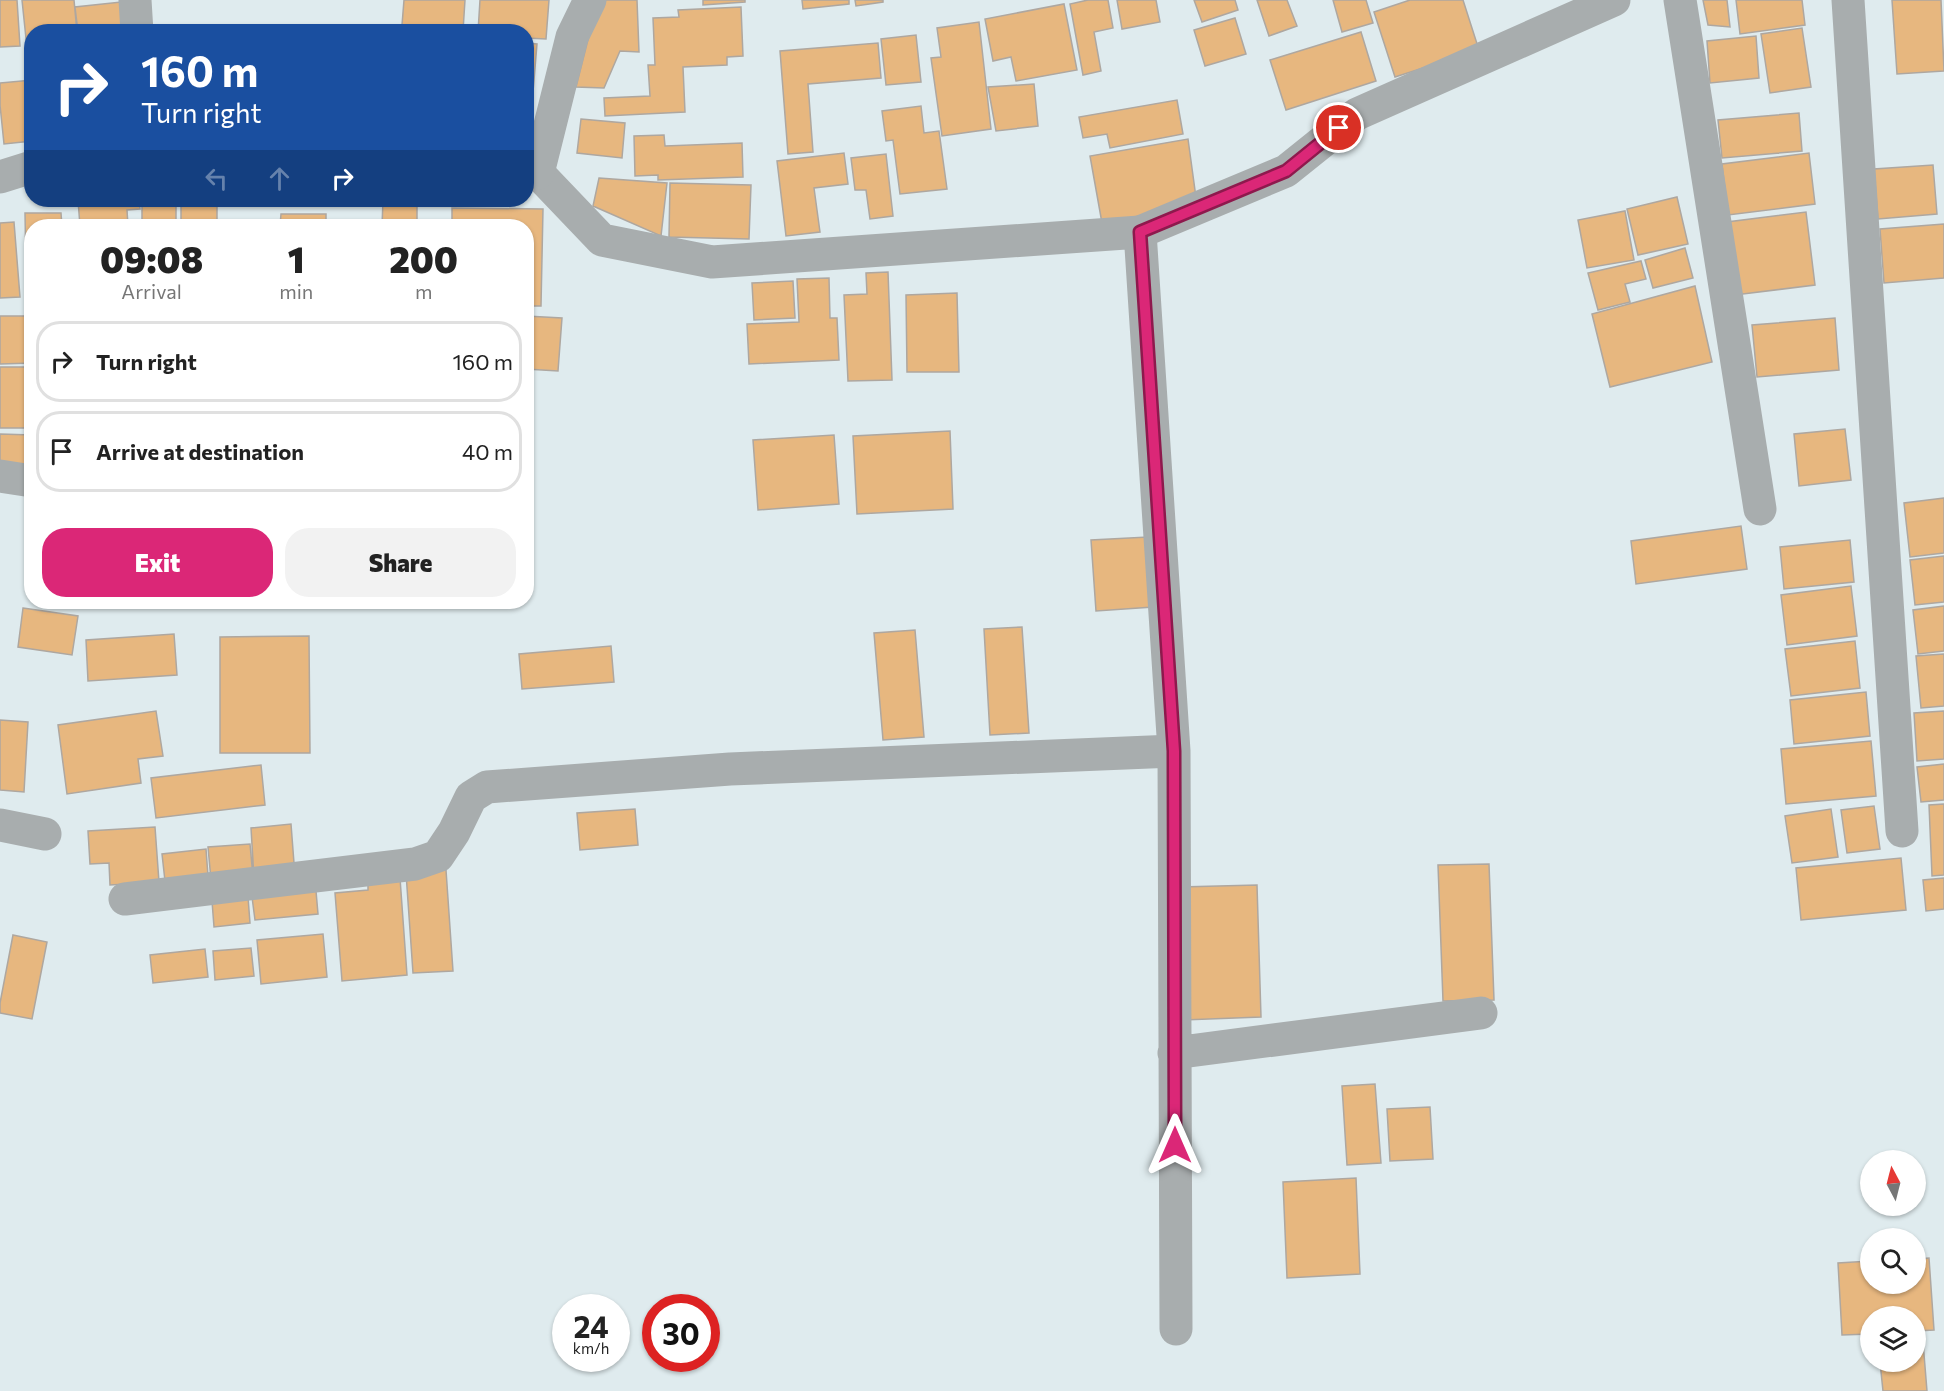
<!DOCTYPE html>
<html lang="en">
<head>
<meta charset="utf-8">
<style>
  body { margin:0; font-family:Commissioner,sans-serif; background:#f2f2f2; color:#222; height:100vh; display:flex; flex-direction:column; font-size:22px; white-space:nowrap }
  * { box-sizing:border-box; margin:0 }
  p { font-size:20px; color:#767676 }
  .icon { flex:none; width:33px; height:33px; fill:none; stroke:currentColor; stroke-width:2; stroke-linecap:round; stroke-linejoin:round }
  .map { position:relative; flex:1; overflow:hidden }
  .sheet { position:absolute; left:24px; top:219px; width:510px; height:390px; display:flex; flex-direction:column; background:#fff; border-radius:24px; box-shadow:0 2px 4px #0004 }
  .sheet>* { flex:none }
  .hud { position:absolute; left:24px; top:24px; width:510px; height:183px; border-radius:24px; box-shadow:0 2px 4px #0004; background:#1a4fa0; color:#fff; overflow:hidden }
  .needle { width:39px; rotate:353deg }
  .tools { position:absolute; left:1860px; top:1150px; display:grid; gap:12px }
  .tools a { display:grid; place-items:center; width:66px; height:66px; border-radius:50%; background:#fff; box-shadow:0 2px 4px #0004; font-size:30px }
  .speed { position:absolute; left:552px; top:1294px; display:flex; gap:12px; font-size:30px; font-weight:700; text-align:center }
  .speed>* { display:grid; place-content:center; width:78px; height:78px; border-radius:50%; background:#fff; box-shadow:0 2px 4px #0004; line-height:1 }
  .speed small { font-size:15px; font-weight:400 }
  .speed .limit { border:9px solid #d22; background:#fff; color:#111 }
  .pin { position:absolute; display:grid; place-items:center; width:51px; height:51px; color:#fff; margin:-26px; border:3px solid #fff; border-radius:50%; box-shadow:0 2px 6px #0007 }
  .me { position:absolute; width:66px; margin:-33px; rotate:0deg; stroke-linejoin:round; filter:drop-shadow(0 0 4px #0008) }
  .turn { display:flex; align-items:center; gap:21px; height:126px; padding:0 18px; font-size:27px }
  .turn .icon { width:78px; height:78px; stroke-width:2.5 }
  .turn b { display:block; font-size:42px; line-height:51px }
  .lanes { display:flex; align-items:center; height:57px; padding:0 18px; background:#0003; justify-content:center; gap:30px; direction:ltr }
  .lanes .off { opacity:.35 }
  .eta { display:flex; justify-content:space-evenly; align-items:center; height:102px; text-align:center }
  .eta b { font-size:36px; font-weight:800; line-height:42px }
  .button { display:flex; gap:12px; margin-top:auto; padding:12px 18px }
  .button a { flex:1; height:69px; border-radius:24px; background:#db2777; color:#fff; font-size:24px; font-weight:800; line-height:69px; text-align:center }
  .button a+a { background:#f2f2f2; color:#222 }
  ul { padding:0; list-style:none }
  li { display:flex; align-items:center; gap:18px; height:81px; margin:0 12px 9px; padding:0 6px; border:3px solid #e0e0e0; border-radius:24px }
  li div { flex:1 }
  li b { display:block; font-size:22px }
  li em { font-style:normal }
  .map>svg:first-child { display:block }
</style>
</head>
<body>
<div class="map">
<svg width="1944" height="1391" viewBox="0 0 1944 1391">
  <rect width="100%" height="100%" fill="#dfebee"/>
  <path fill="#e7b77f" stroke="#aea7a0" stroke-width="1.5" d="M0,0H17L20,46L0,47Z
    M22,0H74L77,32H32V77H30Z
    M404,0H465L463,31L402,25Z
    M480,0H549L546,39L526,38V32H478Z
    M598,0H637L639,52L620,51L604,88L576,87Z
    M703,0H745V2L703,5Z
    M802,0H849V4L803,9Z
    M855,0H883V2L856,6Z
    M1088,0H1108L1113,28L1094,32L1101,71L1083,75L1070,4Z
    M1117,0H1156L1160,22L1122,29Z
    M1194,0H1235L1238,10L1202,22Z
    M1257,0H1287L1297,26L1269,36Z
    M1333,0H1366L1373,23L1342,32Z
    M1410,0H1463L1479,50L1395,77L1374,12Z
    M1703,0H1727L1730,27L1708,25Z
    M1736,0H1802L1805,25L1740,34Z
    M1892,0H1941L1944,71L1897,74Z
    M121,2L125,32H78L75,7Z
    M1064,4L1077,70L1016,81L1011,57L993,61L985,19Z
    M741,7L743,56L727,57V65L683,67L685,112L605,116L604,98L650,96L648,65H655L653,18L679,17L678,10Z
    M1235,18L1246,54L1205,66L1194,30Z
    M979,22L991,129L942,136L931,58L941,57L937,28Z
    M372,28L399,32H372Z
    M1802,28L1811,87L1770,93L1761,34Z
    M1361,32L1376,81L1286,110L1270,60Z
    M916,35L921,82L886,85L881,39Z
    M1756,36L1759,78L1710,83L1707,41Z
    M526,43L537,44L533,92L526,91Z
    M878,43L881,78L808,84L813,152L788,154L780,51Z
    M32,80V141L4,144L0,105V83Z
    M1034,84L1038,126L996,131L988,87Z
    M1177,100L1183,134L1110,148L1107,134L1083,138L1079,117Z
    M921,106L924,133L939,131L947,189L900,194L893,140L886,141L882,111Z
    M1799,113L1802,151L1722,158L1718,120Z
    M581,119L625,123L622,158L577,153Z
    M664,135L665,146L742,143L743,177L658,180V175L635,176L634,136Z
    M1188,139L1197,205L1102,223L1090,156Z
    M844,153L848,184L814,188L820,232L786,236L777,161Z
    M1809,153L1815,204L1728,215L1722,164Z
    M886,154L893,216L870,219L866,190H855L851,158Z
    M1933,165L1937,214L1878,219L1874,169Z
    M599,178L667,183L661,236L593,206Z
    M670,183L751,185L749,239L669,237Z
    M1677,197L1688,244L1638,255L1627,209Z
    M78,200H139L140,209L127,210L128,226H80Z
    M142,200H176V226H142Z
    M181,200H217V226H181Z
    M383,200H417V226H382Z
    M452,208L543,209L541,306H526V226H452Z
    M1625,211L1634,260L1587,268L1578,220Z
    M1806,212L1815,285L1735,295L1727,222Z
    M25,213H61L62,226H32V269H26Z
    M281,214H326V226H280Z
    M14,222L20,297L0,298V223Z
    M1944,224V278L1884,283L1880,229Z
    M1685,248L1693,278L1653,288L1645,260Z
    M1641,261L1646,279L1625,284L1630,302L1598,310L1588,273Z
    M888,272L892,380L848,381L844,295L867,294L866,273Z
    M829,278L830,318H837L839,360L749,364L747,324L799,322L797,279Z
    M793,281L795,318L754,320L752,283Z
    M1695,286L1712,362L1610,387L1592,314Z
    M957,293L959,372H907L906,295Z
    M0,316H32V363L0,364Z
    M526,316L562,318L558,371L526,369Z
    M1835,318L1839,370L1757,377L1752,325Z
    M0,367H32V428H0Z
    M1845,429L1851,480L1799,486L1794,434Z
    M950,431L953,509L857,514L853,436Z
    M0,434L32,435V468L0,467Z
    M834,435L839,504L758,510L753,440Z
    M1944,498V553L1910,557L1904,503Z
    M526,517H528L527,598H526Z
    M1741,526L1747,569L1636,584L1631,541Z
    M1148,537L1153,607L1096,611L1091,540Z
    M1850,540L1854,582L1784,589L1780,547Z
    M1944,556V602L1915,605L1910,560Z
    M1851,586L1857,636L1787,645L1781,595Z
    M1944,606V651L1918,654L1913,610Z
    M23,608L78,616L72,655L18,647Z
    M1022,627L1029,733L990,735L984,629Z
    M915,630L924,737L883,740L874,633Z
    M174,634L177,675L88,681L86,640Z
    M309,636L310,753H220V637Z
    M1855,641L1860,688L1791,696L1785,649Z
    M611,646L614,682L522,689L519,654Z
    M1944,654V706L1921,708L1916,656Z
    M1866,692L1870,736L1794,744L1790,700Z
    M156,711L163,756L138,759L141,783L67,794L58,725Z
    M1944,711V759L1917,761L1914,713Z
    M0,720L28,722L24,792L0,790Z
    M1871,741L1876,796L1786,804L1781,749Z
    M1944,764V800L1921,802L1917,767Z
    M261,765L265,805L156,818L151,778Z
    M1944,804V875L1932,876L1929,805Z
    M1874,806L1880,849L1847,853L1841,810Z
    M635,809L638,845L580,850L577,813Z
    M1831,809L1838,857L1792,863L1785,816Z
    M291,824L295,876L254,878L251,828Z
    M155,827L159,882L110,885L109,863L90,864L88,831Z
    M250,844L253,877L211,880L208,847Z
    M206,849L208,876L165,881L162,854Z
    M1901,858L1906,910L1801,920L1796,868Z
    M1489,864L1494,1000L1443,1001L1438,865Z
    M446,870L453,971L413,973L406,873Z
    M400,878L407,975L342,981L335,893L368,890V881Z
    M1944,878V909L1926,911L1923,880Z
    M1257,885L1261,1017L1183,1020L1180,887Z
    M316,891L318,914L255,920L252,897Z
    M248,897L250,923L214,927L212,901Z
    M323,934L327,977L261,984L257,940Z
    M13,935L47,942L32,1019L0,1013V1003Z
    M251,948L254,976L215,980L213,951Z
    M205,949L208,977L153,983L150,955Z
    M1375,1084L1381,1163L1347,1165L1342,1086Z
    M1430,1107L1433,1159L1390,1161L1387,1109Z
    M1356,1178L1360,1274L1287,1278L1283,1182Z
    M1929,1258L1934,1330L1916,1331V1317H1870V1334L1842,1335L1838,1263L1870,1261V1284H1916V1259Z
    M1923,1342L1927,1391H1883L1880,1362H1916V1343Z"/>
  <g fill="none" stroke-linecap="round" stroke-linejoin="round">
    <path stroke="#a8adae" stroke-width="33" d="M135,0L137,32
      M1680,0L1760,509
      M1848,0L1902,831
      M538,173L602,240L712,262L1140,232L1286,171L1357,114L1614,0
      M1140,232L1174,751L1176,1329
      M0,476L32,481
      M0,825L45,834
      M125,899L415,864L438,856L454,832L471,797L487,787L730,769L1174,751
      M1174,1053L1481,1013"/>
    <path stroke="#a8adae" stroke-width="33" d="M526,172L538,173L572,37L590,0
      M0,177L32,167"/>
  </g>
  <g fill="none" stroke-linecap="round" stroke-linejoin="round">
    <defs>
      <path id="route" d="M1175,1145L1174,751L1140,232L1286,171L1339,128"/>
    </defs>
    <use href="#route" stroke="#8e194d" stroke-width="15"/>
    <use href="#route" stroke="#db2777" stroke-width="10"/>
  </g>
</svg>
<div class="tools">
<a><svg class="needle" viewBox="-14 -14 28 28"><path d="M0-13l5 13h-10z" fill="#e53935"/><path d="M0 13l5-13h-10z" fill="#767676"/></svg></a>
<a><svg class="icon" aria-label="search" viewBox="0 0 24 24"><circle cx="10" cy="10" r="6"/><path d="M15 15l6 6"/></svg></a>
<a><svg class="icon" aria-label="layers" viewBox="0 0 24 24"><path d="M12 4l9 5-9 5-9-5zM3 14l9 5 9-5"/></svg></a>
</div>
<div class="speed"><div>24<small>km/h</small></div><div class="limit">30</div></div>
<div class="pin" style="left:1339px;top:128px;background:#d93025"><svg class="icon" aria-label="arrive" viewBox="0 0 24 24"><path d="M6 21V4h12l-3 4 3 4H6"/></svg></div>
<svg class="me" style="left:1175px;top:1145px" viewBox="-20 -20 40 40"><path d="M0-17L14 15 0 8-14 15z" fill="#db2777" stroke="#fff" stroke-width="4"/></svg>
<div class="hud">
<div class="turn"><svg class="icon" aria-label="right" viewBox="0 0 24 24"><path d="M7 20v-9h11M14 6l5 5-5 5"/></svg><div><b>160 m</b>Turn right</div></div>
<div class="lanes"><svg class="icon off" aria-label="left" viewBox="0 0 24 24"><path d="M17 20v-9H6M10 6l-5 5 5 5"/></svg><svg class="icon off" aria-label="ahead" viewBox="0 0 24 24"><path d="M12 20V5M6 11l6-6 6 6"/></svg><svg class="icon" aria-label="right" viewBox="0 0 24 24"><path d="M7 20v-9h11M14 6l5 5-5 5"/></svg></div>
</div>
<section class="sheet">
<div class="eta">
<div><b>09:08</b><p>Arrival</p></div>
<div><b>1</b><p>min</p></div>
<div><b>200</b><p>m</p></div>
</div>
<ul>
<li><svg class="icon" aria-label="right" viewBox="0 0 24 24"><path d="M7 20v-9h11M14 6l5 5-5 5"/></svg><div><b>Turn right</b></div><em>160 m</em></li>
<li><svg class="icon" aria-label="arrive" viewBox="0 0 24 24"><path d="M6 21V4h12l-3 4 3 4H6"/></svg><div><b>Arrive at destination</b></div><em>40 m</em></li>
</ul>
<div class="button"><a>Exit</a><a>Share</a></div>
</section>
</div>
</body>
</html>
